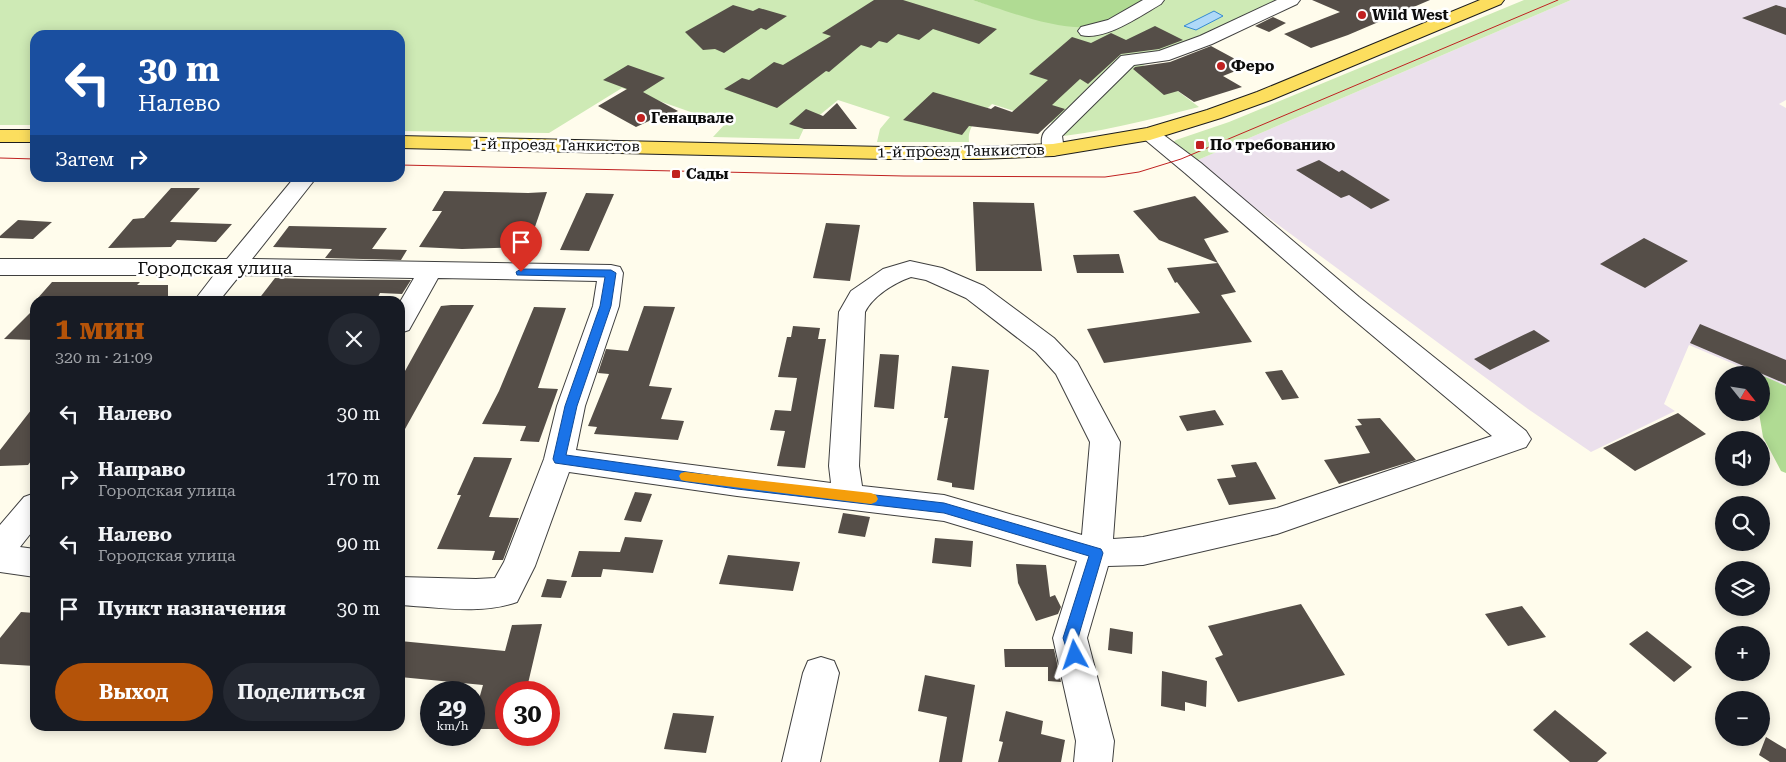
<!DOCTYPE html>
<html lang="ru">
<head>
<meta charset="utf-8">
<style>
  body { margin:0; font-family:"Roboto Serif",serif; background:#242831; color:#f1f3f6; height:100vh; display:flex; flex-direction:column; font-size:19px; white-space:nowrap }
  * { box-sizing:border-box; margin:0 }
  p { font-size:16px; color:#9ea1a6 }
  .icon { flex:none; width:28px; height:28px; fill:none; stroke:currentColor; stroke-width:2; stroke-linecap:round; stroke-linejoin:round }
  .map { position:relative; flex:1; overflow:hidden }
  .details { position:absolute; left:30px; top:296px; width:375px; height:435px; display:flex; flex-direction:column; background:#171b24; border-radius:15px; box-shadow:0 2px 12px #0003 }
  .details>* { flex:none }
  .guide { position:absolute; left:30px; top:30px; width:375px; height:152px; border-radius:15px; box-shadow:0 2px 12px #0003; background:#1a4fa0; color:#fff; overflow:hidden }
  .needle { width:32px; rotate:120deg }
  .buttons { position:absolute; left:1715px; top:366px; display:grid; gap:10px }
  .buttons a { display:grid; place-items:center; width:55px; height:55px; border-radius:50%; background:#171b24; box-shadow:0 2px 12px #0003; font-size:25px }
  .speed { position:absolute; left:420px; top:681px; display:flex; gap:10px; font-size:25px; font-weight:700; text-align:center }
  .speed>* { display:grid; place-content:center; width:65px; height:65px; border-radius:50%; background:#171b24; box-shadow:0 2px 12px #0003; line-height:1 }
  .speed small { font-size:12px; font-weight:400 }
  .speed .limit { border:8px solid #d22; background:#fff; color:#111 }
  .pin { position:absolute; display:grid; place-items:center; width:42px; height:42px; color:#fff; margin:-51px -21px; border-radius:50% 50% 50% 0; rotate:-45deg; box-shadow:0 0 5px #0007 }
  .pin .icon { rotate:45deg }
  .me { position:absolute; width:55px; margin:-28px; rotate:355deg; stroke-linejoin:round; filter:drop-shadow(0 0 4px #0008) }
  .turn { display:flex; align-items:center; gap:18px; height:105px; padding:0 25px; font-size:22px }
  .turn .icon { width:65px; height:65px; stroke-width:2.5 }
  .turn b { display:block; font-size:35px; line-height:42px }
  .then { display:flex; align-items:center; height:48px; padding:0 25px; background:#0003; gap:10px; font-size:19px }
  .round { display:grid; place-items:center; flex:none; width:52px; height:52px; border-radius:26px; background:#242831 }
  .headline { display:flex; align-items:center; justify-content:space-between; height:85px; padding:0 25px }
  h1 { font-size:30px; font-weight:700; line-height:38px; color:#b45309 }
  .action { display:flex; gap:10px; margin-top:auto; padding:10px 25px }
  .action a { flex:1; height:58px; border-radius:30px; background:#b45309; color:#fff; font-size:20px; font-weight:700; line-height:58px; text-align:center }
  .action a+a { background:#242831; color:#f1f3f6 }
  ul { padding:0; list-style:none }
  li { display:flex; align-items:center; gap:15px; height:65px; padding:0 25px }
  li div { flex:1 }
  li b { display:block; font-size:19px }
  li em { font-style:normal }
  .map>svg:first-child { display:block }
</style>
</head>
<body>
<div class="map">
<svg width="1786" height="762" viewBox="0 0 1786 762">
  <rect width="100%" height="100%" fill="#fffcec"/>
  <path fill="#ebe0ec" d="M1571,0H1786V100L1779,104L1786,108V386L1689,345L1664,404L1675,411L1591,452L1528,409L1193,162Z"/>
  <path fill="#ceeab5" d="M0,0H972L1049,22L1085,28L1147,0H1296L1210,42L1143,65L1199,107C1148,120 1098,133 1046,138L1056,124L992,104C981,115 967,125 969,142H877L880,129L890,117L838,100L804,128L799,139L713,137L725,124L622,88L549,133L400,131V35H35V125H0Z
    M1524,0H1571L1193,162L1172,143L1176,140L1229,122Z"/>
  <path fill="#b0db93" d="M972,0H1147C1135,7 1123,16 1110,22C1074,39 1009,11 972,0Z
    M1761,375L1786,386V473L1781,471L1763,437L1759,413L1761,412Z"/>
  <path fill="#afd9f8" stroke="#348ad1" d="M1214,11L1223,16L1196,30L1184,26Z"/>
  <path fill="#554e48" d="M874,0H903L997,29L979,44L933,29L919,40L898,34L887,43L879,41L871,48L861,45L829,72L826,71L777,108L724,89L742,78L749,80L774,62L783,65L831,36L822,33Z
    M1312,0H1430L1348,35L1311,48L1284,34L1340,12Z
    M733,5L753,11L759,8L787,16L766,30L761,28L724,53L715,49L703,50L685,32Z
    M1776,5L1786,8V35L1742,18Z
    M1273,17L1286,23L1269,32L1255,26Z
    M1155,26L1183,40L1159,49L1121,54L1088,84L1080,79L1052,105L1065,109L1038,134L969,126L962,135L903,120L933,92L991,109L995,106L1012,112L1048,80L1029,74L1072,37L1091,43L1111,33L1126,40Z
    M1211,46L1248,66L1223,76L1242,87L1194,102L1178,91L1164,95L1133,69L1135,67L1170,62Z
    M628,65L665,78L643,92L678,111L654,123L649,121L636,127L598,106L627,89L603,80Z
    M837,103L857,129H804L789,124L806,109L823,116Z
    M1319,160L1339,172L1342,170L1390,200L1371,209L1349,195L1341,198L1296,170Z
    M171,188H200L170,222L232,224L216,242L177,240L171,247L108,248L133,219L144,218Z
    M444,191L528,193L547,192L528,247L462,249L419,247L442,211H432Z
    M586,193L614,194L589,251L560,250Z
    M1195,196L1229,232L1204,239L1218,263L1159,240L1133,211Z
    M973,202L1034,203L1042,271H976Z
    M18,220L52,222L33,239L0,238V236Z
    M826,223L860,225L850,281L813,278Z
    M289,226L387,228L372,249L407,250L401,260L325,258L332,249L273,247Z
    M1644,238L1688,261L1645,288L1600,264Z
    M1119,254L1124,273H1077L1073,255Z
    M1218,263L1236,292L1221,295L1252,342L1104,363L1087,329L1200,313L1177,282L1175,283L1167,268Z
    M275,278L310,279L411,280L402,294L380,293L377,299H324L322,301L258,300Z
    M52,282H140L137,285H168V301H96L99,298L37,299Z
    M451,305H474L400,438V380L441,306Z
    M644,306L675,307L649,386L672,388L661,419L684,421L678,440L594,434L597,427L588,426L609,374L598,373L606,349L628,351Z
    M534,307L566,308L538,388L558,389L539,442L520,441L526,426L482,424L499,391Z
    M35,308V340L4,339Z
    M1700,324L1786,360V384L1690,343Z
    M793,326L820,328L818,339H826L805,468L777,466L785,431L770,430L775,410L791,411L797,378L778,377L787,337H791Z
    M1534,330L1550,341L1490,370L1474,359Z
    M880,354L899,355L894,409L874,407Z
    M952,366L989,370L974,490L952,487V483L937,480L948,418H944Z
    M1282,370L1299,398L1282,400L1265,372Z
    M35,405V456L28,465L0,466V450Z
    M1215,410L1224,425L1187,431L1179,416Z
    M1678,413L1706,434L1635,471L1603,448Z
    M1380,418L1416,460L1339,484L1324,460L1370,453L1355,426L1362,425L1357,419Z
    M474,457L512,458L489,517L519,518L503,560H492L495,551L437,549L461,495H457Z
    M1256,462L1276,499L1229,505L1217,479L1236,477L1231,465Z
    M635,492L652,494L641,522L624,520Z
    M843,513L870,517L865,537L838,533Z
    M625,537L663,540L653,573L603,569L601,577H571L579,551L620,552Z
    M935,538L973,541L971,567L932,563Z
    M728,555L800,562L793,591L719,584Z
    M1016,564L1046,565L1050,597L1055,595L1061,607L1058,614L1036,621L1018,583Z
    M547,579L567,581L561,598L541,597Z
    M1301,604L1345,675L1238,702L1215,658L1223,655L1208,626Z
    M1522,606L1546,637L1508,646L1485,614Z
    M21,612L35,613V666L0,664V638Z
    M542,624L526,692H506V729H474V717L483,685L400,677V641L505,651L512,625Z
    M1110,628L1133,632L1132,654L1108,650Z
    M1647,631L1692,667L1674,682L1629,644Z
    M1004,649H1054L1061,682L1048,681V667H1005Z
    M1162,671L1207,681L1206,707L1185,702V711L1161,706Z
    M925,675L975,685L962,762H939L947,717L918,711Z
    M1555,710L1607,753L1597,762H1570L1533,730Z
    M1006,711L1043,721L1041,734L1065,740L1061,762H998L1003,742L999,741Z
    M673,713L714,716L706,753L664,749Z
    M1766,737L1786,749V762H1770L1759,755Z"/>
  <g fill="none" stroke-linecap="round" stroke-linejoin="round">
    <defs>
      <path id="minor" d="M1143,0H1164L1161,4C1140,16 1105,41 1081,35L1078,31L1081,27L1108,20Z
        M1277,0H1300L1297,4L1212,44L1169,60L1134,65L1062,136L1064,150L1060,154L1053,156L1046,154C1041,148 1040,137 1045,131L1121,56L1159,51L1200,36Z
        M1150,128L1157,130L1201,163L1359,297L1526,431L1531,439L1526,447L1277,534L1143,565L1108,566L1087,638L1114,741L1112,762H1074L1076,741L1053,638L1077,561L944,521L737,496L569,472L535,566L517,602C481,615 437,607 400,605V577L476,579L495,578L504,562L544,459L557,406L593,306L597,281L438,278L409,330L400,333V302L414,278L240,275L219,301H194L214,275H0V259H227L294,178H316L252,259L611,265L620,267L623,273L619,306L585,406L576,450L831,483L829,466L839,312L851,291L883,269L910,261L942,268L984,286L1054,338L1077,362L1120,442L1113,539L1143,537L1277,508L1492,436L1341,309L1185,173L1143,138L1140,134L1143,130ZM911,277L926,280L966,298L1036,352L1056,374L1090,442L1082,535L944,495L862,486L859,466L865,312C873,296 894,283 911,277Z
        M35,493V528L20,547L35,549V577L0,572V525L24,497Z
        M821,657L834,661L839,673L820,762H782L803,673L808,661Z"/>
      <path id="major" d="M1480,0H1504L1501,4L1271,100L1221,118L1150,140L1053,156L978,159H885L400,148V136L885,147H978L1053,144L1147,128L1207,110L1257,92Z
        M0,130H35V142H0Z"/>
    </defs>
    <use href="#minor" stroke="#3f3f3f" stroke-width="2"/>
    <use href="#major" stroke="#1d1d1d" stroke-width="2"/>
    <use href="#minor" fill="#fff" fill-rule="evenodd"/>
    <use href="#major" fill="#fcde5e" fill-rule="evenodd"/>
    <path stroke="#c02121" stroke-width="1" d="M0,158L35,159
      M400,165L904,176L1105,177L1139,172L1181,159L1558,0"/>
  </g>
  <path fill="#1a73e8" stroke="#114b97" d="M521,269L611,270L616,273L611,306L577,406L566,455L737,479L944,503L1101,549L1103,553L1078,638L1082,655L1080,660L1075,662L1070,660L1063,638L1089,556L944,513L737,489L555,463L553,459L565,406L600,306L605,277L517,275L516,272Z"/>
  <path fill="#f59e0b" d="M685,472L871,493L876,495L878,499L876,502L871,504L685,481L681,480L679,476L681,473Z"/>
  <g fill="#c02121" stroke="#fff" stroke-width="2">
    <circle cx="1362" cy="15" r="5"/>
    <circle cx="1221" cy="66" r="5"/>
    <circle cx="641" cy="118" r="5"/>
    <rect x="1195" y="140" width="10" height="10" rx="2.5"/>
    <rect x="671" y="169" width="10" height="10" rx="2.5"/>
  </g>
  <g text-anchor="middle" dominant-baseline="central" stroke-width="5" stroke-linejoin="round" paint-order="stroke">
    <g font-size="15" font-weight="bold" fill="#0c0c0c" stroke="#fff" text-anchor="start">
      <text x="1372" y="15">Wild West</text>
      <text x="1231" y="66">Феро</text>
      <text x="651" y="118">Генацвале</text>
      <text x="1210" y="145">По требованию</text>
      <text x="686" y="174">Сады</text>
    </g>
    <g font-size="15" fill="#0c0c0c" stroke="#fff">
      <text transform="translate(556 145) rotate(1)">1-й проезд Танкистов</text>
      <text transform="translate(961 151) rotate(-1)">1-й проезд Танкистов</text>
    </g>
    <g font-size="18" fill="#0c0c0c" stroke="#fff">
      <text x="215" y="267">Городская улица</text>
    </g>
  </g>
</svg>
<div class="buttons">
<a><svg class="needle" viewBox="-14 -14 28 28"><path d="M0-13l5 13h-10z" fill="#e53935"/><path d="M0 13l5-13h-10z" fill="#9ea1a6"/></svg></a>
<a><svg class="icon" aria-label="sound" viewBox="0 0 24 24"><path d="M4 9h4l5-4v14l-5-4H4zM17 9q2 3 0 6"/></svg></a>
<a><svg class="icon" aria-label="search" viewBox="0 0 24 24"><circle cx="10" cy="10" r="6"/><path d="M15 15l6 6"/></svg></a>
<a><svg class="icon" aria-label="layers" viewBox="0 0 24 24"><path d="M12 4l9 5-9 5-9-5zM3 14l9 5 9-5"/></svg></a>
<a>+</a>
<a>−</a>
</div>
<div class="speed"><div>29<small>km/h</small></div><div class="limit">30</div></div>
<div class="pin" style="left:521px;top:272px;background:#d93025"><svg class="icon" aria-label="arrive" viewBox="0 0 24 24"><path d="M6 21V4h12l-3 4 3 4H6"/></svg></div>
<svg class="me" style="left:1075px;top:655px" viewBox="-20 -20 40 40"><path d="M0-17L14 15 0 8-14 15z" fill="#1a73e8" stroke="#fff" stroke-width="4"/></svg>
<div class="guide">
<div class="turn"><svg class="icon" aria-label="left" viewBox="0 0 24 24"><path d="M17 20v-9H6M10 6l-5 5 5 5"/></svg><div><b>30 m</b>Налево</div></div>
<div class="then">Затем<svg class="icon" aria-label="right" viewBox="0 0 24 24"><path d="M7 20v-9h11M14 6l5 5-5 5"/></svg></div>
</div>
<section class="details">
<div class="headline"><div><h1>1 мин</h1><p>320 m · 21:09</p></div><a class="round"><svg class="icon" aria-label="close" viewBox="0 0 24 24"><path d="M6 6l12 12M18 6L6 18"/></svg></a></div>
<ul>
<li><svg class="icon" aria-label="left" viewBox="0 0 24 24"><path d="M17 20v-9H6M10 6l-5 5 5 5"/></svg><div><b>Налево</b></div><em>30 m</em></li>
<li><svg class="icon" aria-label="right" viewBox="0 0 24 24"><path d="M7 20v-9h11M14 6l5 5-5 5"/></svg><div><b>Направо</b><p>Городская улица</p></div><em>170 m</em></li>
<li><svg class="icon" aria-label="left" viewBox="0 0 24 24"><path d="M17 20v-9H6M10 6l-5 5 5 5"/></svg><div><b>Налево</b><p>Городская улица</p></div><em>90 m</em></li>
<li><svg class="icon" aria-label="arrive" viewBox="0 0 24 24"><path d="M6 21V4h12l-3 4 3 4H6"/></svg><div><b>Пункт назначения</b></div><em>30 m</em></li>
</ul>
<div class="action"><a>Выход</a><a>Поделиться</a></div>
</section>
</div>
</body>
</html>
